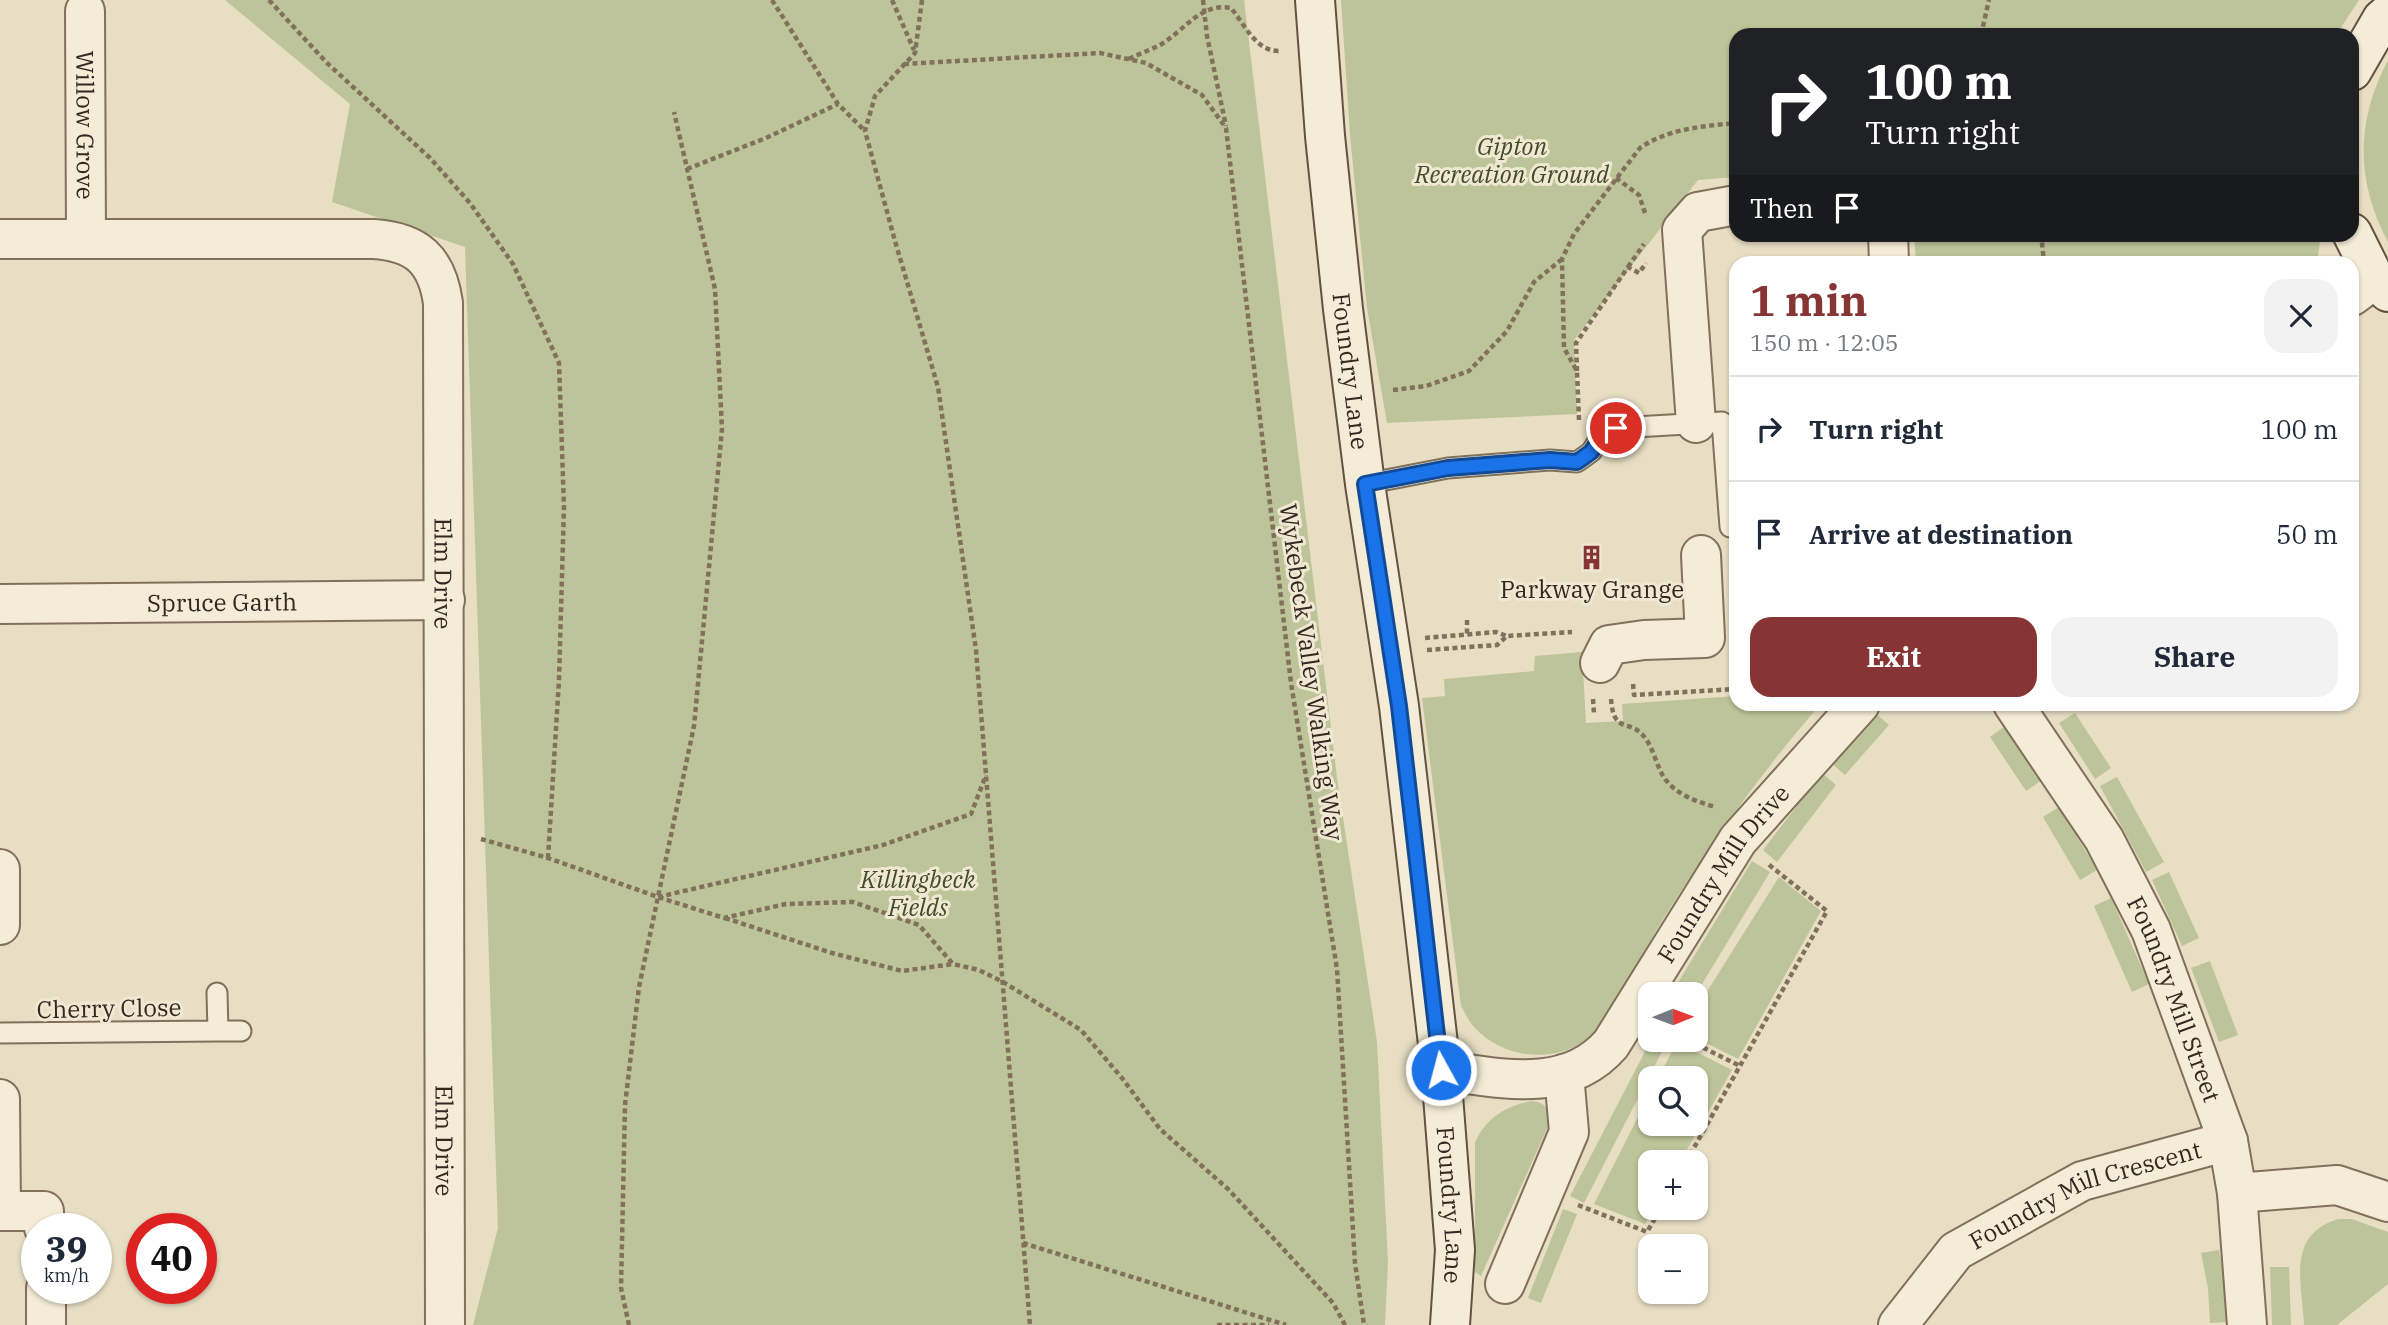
<!DOCTYPE html>
<html lang="en">
<head>
<meta charset="utf-8">
<style>
  body { margin:0; font-family:"IBM Plex Serif",serif; background:#f2f2f3; color:#1f2937; height:100vh; display:flex; flex-direction:column; font-size:26px; white-space:nowrap }
  * { box-sizing:border-box; margin:0 }
  p { font-size:23px; color:#747a83 }
  .icon { flex:none; width:38px; height:38px; fill:none; stroke:currentColor; stroke-width:2; stroke-linecap:round; stroke-linejoin:round }
  .map { position:relative; flex:1; overflow:hidden }
  .drawer { position:absolute; left:1729px; top:256px; width:630px; height:455px; display:flex; flex-direction:column; background:#fff; border-radius:21px; box-shadow:0 2px 5px #0004 }
  .drawer>* { flex:none }
  .top-card { position:absolute; left:1729px; top:28px; width:630px; height:214px; border-radius:21px; box-shadow:0 2px 5px #0004; background:#202124; color:#fff; overflow:hidden }
  .needle { width:46px; rotate:89deg }
  .fabs { position:absolute; left:1638px; top:982px; display:grid; gap:14px }
  .fabs a { display:grid; place-items:center; width:70px; height:70px; border-radius:14px; background:#fff; box-shadow:0 2px 5px #0004; font-size:35px }
  .speed { position:absolute; left:21px; top:1213px; display:flex; gap:14px; font-size:35px; font-weight:700; text-align:center }
  .speed>* { display:grid; place-content:center; width:91px; height:91px; border-radius:50%; background:#fff; box-shadow:0 2px 5px #0004; line-height:1 }
  .speed small { font-size:18px; font-weight:400 }
  .speed .limit { border:10px solid #d22; background:#fff; color:#111 }
  .pin { position:absolute; display:grid; place-items:center; width:60px; height:60px; color:#fff; margin:-30px; border:4px solid #fff; border-radius:50%; box-shadow:0 2px 7px #0007 }
  .me { position:absolute; width:77px; margin:-38px; rotate:353deg; stroke-linejoin:round; filter:drop-shadow(0 0 5px #0008) }
  .turn { display:flex; align-items:center; gap:24px; height:147px; padding:0 21px; font-size:32px }
  .turn .icon { width:91px; height:91px; stroke-width:2.5 }
  .turn b { display:block; font-size:49px; line-height:60px }
  .then { display:flex; align-items:center; height:66px; padding:0 21px; background:#0003; gap:14px; font-size:26px }
  .round { display:grid; place-items:center; flex:none; width:74px; height:74px; border-radius:21px; background:#f2f2f3 }
  .head { display:flex; align-items:center; justify-content:space-between; height:119px; padding:0 21px }
  h1 { font-size:42px; font-weight:700; line-height:52px; color:#873534 }
  .button { display:flex; gap:14px; margin-top:auto; padding:14px 21px }
  .button a { flex:1; height:80px; border-radius:21px; background:#873534; color:#fff; font-size:28px; font-weight:700; line-height:80px; text-align:center }
  .button a+a { background:#f2f2f3; color:#1f2937 }
  ul { padding:0; list-style:none }
  li { display:flex; align-items:center; gap:21px; height:105px; padding:0 21px; border-top:2px solid #e0e1e3 }
  li div { flex:1 }
  li b { display:block; font-size:26px }
  li em { font-style:normal }
  .map>svg:first-child { display:block }
</style>
</head>
<body>
<div class="map">
<svg width="2388" height="1325" viewBox="0 0 2388 1325">
  <rect width="100%" height="100%" fill="#e8dec4"/>
  <path fill="#bec499" d="M225,0H1244L1337,778L1377,1042L1388,1262L1385,1325H473L498,1228L465,247L332,202L350,104Z
    M1341,0H2359L2336,35H1736V177L1698,180L1574,340L1577,414L1387,423L1367,308L1350,135Z
    M2388,60V242C2355,180 2356,121 2388,60Z
    M1914,235V234L2321,235L2317,262H1916Z
    M1582,652L1586,723L1623,721L1622,704L1736,696V704H1821C1766,766 1718,834 1672,905C1655,931 1640,960 1624,988C1613,1006 1604,1026 1587,1039C1553,1064 1504,1059 1475,1028C1469,1022 1465,1013 1461,1006L1422,698L1445,696L1444,679L1534,671L1535,656Z
    M1873,711L1889,725L1845,775L1829,761Z
    M2075,713L2111,768L2095,779L2059,723Z
    M2005,726L2042,780L2026,791L1990,737Z
    M1822,773L1836,785L1777,862L1763,850Z
    M2117,777L2164,862L2146,872L2100,786Z
    M2059,807L2097,870L2080,880L2043,817Z
    M1752,861L1770,872L1696,994H1671Z
    M2169,872L2199,938L2182,946L2152,880Z
    M1779,877L1821,911L1738,1059L1696,1038V1009Z
    M2111,898L2149,984L2132,992L2094,906Z
    M2210,961L2238,1035L2219,1042L2191,968Z
    M1651,1040H1668L1584,1203L1570,1196Z
    M1677,1042L1732,1070L1680,1162H1650V1208H1654L1645,1224L1594,1204L1650,1093V1124H1696V1078H1658Z
    M1532,1101C1545,1102 1549,1109 1550,1122L1481,1276L1475,1272V1143C1484,1119 1507,1105 1532,1101Z
    M1563,1209L1577,1214L1541,1303L1528,1298Z
    M2338,1219H2352L2388,1232V1284L2337,1325H2304C2302,1282 2286,1235 2338,1219Z
    M2219,1250L2226,1286L2228,1322L2210,1323L2208,1288L2201,1253Z
    M2270,1267H2289L2291,1325H2272Z"/>
  <g fill="none" stroke-linecap="round" stroke-linejoin="round">
    <defs>
      <path id="lane" d="M1365,484L1448,468L1550,460L1577,462L1591,452L1599,440L1617,428L1722,422L1730,527
        M217,993L218,1031H241
        M0,1033L218,1031"/>
      <g id="street">
        <path id="s1" d="M85,11L86,238"/>
        <path d="M1888,234L1889,262"/>
        <path id="s2" d="M0,239H374C417,242 437,260 443,303L445,1325"/>
        <path d="M2352,296L2375,279"/>
        <path d="M1696,423L1682,230L1698,212L1736,205"/>
        <path id="s3" d="M0,604L445,600"/>
        <path d="M1600,663L1609,645L1644,640L1705,638L1701,555"/>
        <path id="s4" d="M2013,704L2104,839L2151,930L2228,1141L2237,1193L2247,1325"/>
        <path d="M0,869V925"/>
        <path id="s5" d="M1441,1070C1499,1078 1567,1095 1611,1044L1738,840L1860,704"/>
        <path d="M0,1099L1,1211"/>
        <path d="M2237,1193L2337,1185L2388,1202"/>
        <path d="M0,1211H44V1228"/>
        <path d="M1505,1284L1569,1132L1564,1074"/>
        <path d="M46,1288V1325"/>
        <path id="s6" d="M1898,1325L1956,1251L2082,1181L2228,1141"/>
      </g>
      <g id="secondary">
        <path id="s7" d="M1315,0L1325,136L1343,309L1365,484L1399,706L1441,1070L1455,1250L1450,1325"/>
        <path d="M2352,71L2382,19L2388,14"/>
        <path d="M2352,233L2375,279L2388,292"/>
      </g>
    </defs>
    <use href="#lane" stroke="#80705c" stroke-width="23"/>
    <use href="#street" stroke="#80705c" stroke-width="42"/>
    <use href="#secondary" stroke="#625240" stroke-width="42"/>
    <path stroke="#80705c" stroke-width="4.5" stroke-dasharray="5 3.5" stroke-linecap="butt" d="M269,0L326,62L430,158L470,203L513,264L559,363L564,507L559,680L548,858
      M772,0L838,104L864,130
      M892,0L914,50
      M922,0L915,53L875,96L865,131L895,241L938,387L976,650L1030,1325
      M1203,0L1207,36L1226,126
      M1981,35L1989,0
      M1129,59C1139,54 1150,50 1160,45C1184,31 1201,2 1231,8C1245,25 1256,52 1280,51
      M904,64L1100,53L1146,63L1202,95L1226,128L1291,683L1337,969L1355,1263L1364,1325
      M687,169L766,138L838,104
      M1616,178L1639,195L1646,216
      M2041,234L2044,262
      M1628,267L1644,244
      M1577,371L1576,343L1628,267L1639,273L1646,263
      M1393,390L1426,386L1469,371L1507,331L1534,282L1561,260
      M1579,420L1577,371L1564,348L1562,259L1574,234L1640,148C1667,129 1703,126 1736,123
      M1467,620V634
      M1425,638L1496,632L1507,636
      M1427,650L1497,645L1507,636L1572,632
      M1633,684L1634,695L1736,689L1734,664
      M1593,699L1594,714
      M1611,699C1614,737 1630,716 1646,739C1653,749 1656,763 1662,774C1672,793 1696,802 1716,807
      M481,839L548,858L658,897L724,918L786,904L853,902L919,925L953,964L979,970L1003,982L1081,1030L1122,1078L1160,1129L1228,1189L1333,1303L1345,1325
      M658,897L883,845L971,814L986,775
      M725,918L832,953L902,971L953,964
      M1688,1040L1740,1066
      M1686,1162L1827,911L1768,864
      M1578,1205L1647,1232L1661,1208
      M1023,1243L1286,1325
      M629,1325L621,1288L625,1105L639,987L694,726L722,429L715,289L674,112
      M1217,1325H1269"/>
    <use href="#lane" stroke="#f4ecd6" stroke-width="19"/>
    <use href="#street" stroke="#f4ecd6" stroke-width="38"/>
    <use href="#secondary" stroke="#f4ecd6" stroke-width="38"/>
  </g>
  <g fill="none" stroke-linecap="round" stroke-linejoin="round">
    <defs>
      <path id="route" d="M1441,1070L1399,706L1365,484L1448,468L1550,460L1577,462L1591,452L1599,440L1616,428"/>
    </defs>
    <use href="#route" stroke="#114b97" stroke-width="18"/>
    <use href="#route" stroke="#1a73e8" stroke-width="12"/>
  </g>
  <defs>
    <symbol id="building-bare" viewBox="-9 -9 18 18"><path d="M-4-6H4V6H1V3H-1V6H-4ZM-2.5-4.3h1.7v1.8h-1.7ZM.8-4.3h1.7v1.8H.8ZM-2.5-1h1.7V.8h-1.7ZM.8-1h1.7V.8H.8Z" fill="#873534" stroke="#f0e8d2" stroke-width="2.5" paint-order="stroke"/></symbol>
  </defs>
  <g fill-rule="evenodd">
    <use href="#building-bare" x="1574" y="540" width="35" height="35"/>
  </g>
  <g text-anchor="middle" dominant-baseline="central" stroke-width="6" stroke-linejoin="round" paint-order="stroke">
    <g font-size="24" fill="#32281f" stroke="#f0e8d2">
      <text stroke="none"><textPath href="#s1" startOffset="114">Willow Grove</textPath></text>
      <text stroke="none"><textPath href="#s7" startOffset="373">Foundry Lane</textPath></text>
      <text stroke="none"><textPath href="#s2" startOffset="749">Elm Drive</textPath></text>
      <text stroke="none"><textPath href="#s3" startOffset="222">Spruce Garth</textPath></text>
      <text transform="translate(1312 672) rotate(82)">Wykebeck Valley Walking Way</text>
      <text stroke="none"><textPath href="#s5" startOffset="385">Foundry Mill Drive</textPath></text>
      <text stroke="none"><textPath href="#s4" startOffset="338">Foundry Mill Street</textPath></text>
      <text transform="translate(109 1008) rotate(-1)">Cherry Close</text>
      <text stroke="none"><textPath href="#s2" startOffset="1316">Elm Drive</textPath></text>
      <text stroke="none"><textPath href="#s6" startOffset="236">Foundry Mill Crescent</textPath></text>
      <text stroke="none"><textPath href="#s7" startOffset="1213">Foundry Lane</textPath></text>
    </g>
    <g font-size="24" font-style="italic" fill="#424c28" stroke="#f0e8d2">
      <text x="1512" y="146">Gipton<tspan x="1512" dy="28">Recreation Ground</tspan></text>
      <text x="918" y="879">Killingbeck<tspan x="918" dy="28">Fields</tspan></text>
    </g>
    <g font-size="24" fill="#32281f" stroke="#f0e8d2">
      <text x="1592" y="589">Parkway Grange</text>
    </g>
  </g>
</svg>
<div class="fabs">
<a><svg class="needle" viewBox="-14 -14 28 28"><path d="M0-13l5 13h-10z" fill="#e53935"/><path d="M0 13l5-13h-10z" fill="#747a83"/></svg></a>
<a><svg class="icon" aria-label="search" viewBox="0 0 24 24"><circle cx="10" cy="10" r="6"/><path d="M15 15l6 6"/></svg></a>
<a>+</a>
<a>−</a>
</div>
<div class="speed"><div>39<small>km/h</small></div><div class="limit">40</div></div>
<div class="pin" style="left:1616px;top:428px;background:#d93025"><svg class="icon" aria-label="arrive" viewBox="0 0 24 24"><path d="M6 21V4h12l-3 4 3 4H6"/></svg></div>
<svg class="me" style="left:1441px;top:1070px" viewBox="-20 -20 40 40"><circle r="17" fill="#1a73e8" stroke="#fff" stroke-width="3"/><path d="M0-11L8 9 0 5-8 9z" fill="#fff"/></svg>
<div class="top-card">
<div class="turn"><svg class="icon" aria-label="right" viewBox="0 0 24 24"><path d="M7 20v-9h11M14 6l5 5-5 5"/></svg><div><b>100 m</b>Turn right</div></div>
<div class="then">Then<svg class="icon" aria-label="arrive" viewBox="0 0 24 24"><path d="M6 21V4h12l-3 4 3 4H6"/></svg></div>
</div>
<section class="drawer">
<div class="head"><div><h1>1 min</h1><p>150 m · 12:05</p></div><a class="round"><svg class="icon" aria-label="close" viewBox="0 0 24 24"><path d="M6 6l12 12M18 6L6 18"/></svg></a></div>
<ul>
<li><svg class="icon" aria-label="right" viewBox="0 0 24 24"><path d="M7 20v-9h11M14 6l5 5-5 5"/></svg><div><b>Turn right</b></div><em>100 m</em></li>
<li><svg class="icon" aria-label="arrive" viewBox="0 0 24 24"><path d="M6 21V4h12l-3 4 3 4H6"/></svg><div><b>Arrive at destination</b></div><em>50 m</em></li>
</ul>
<div class="button"><a>Exit</a><a>Share</a></div>
</section>
</div>
</body>
</html>
